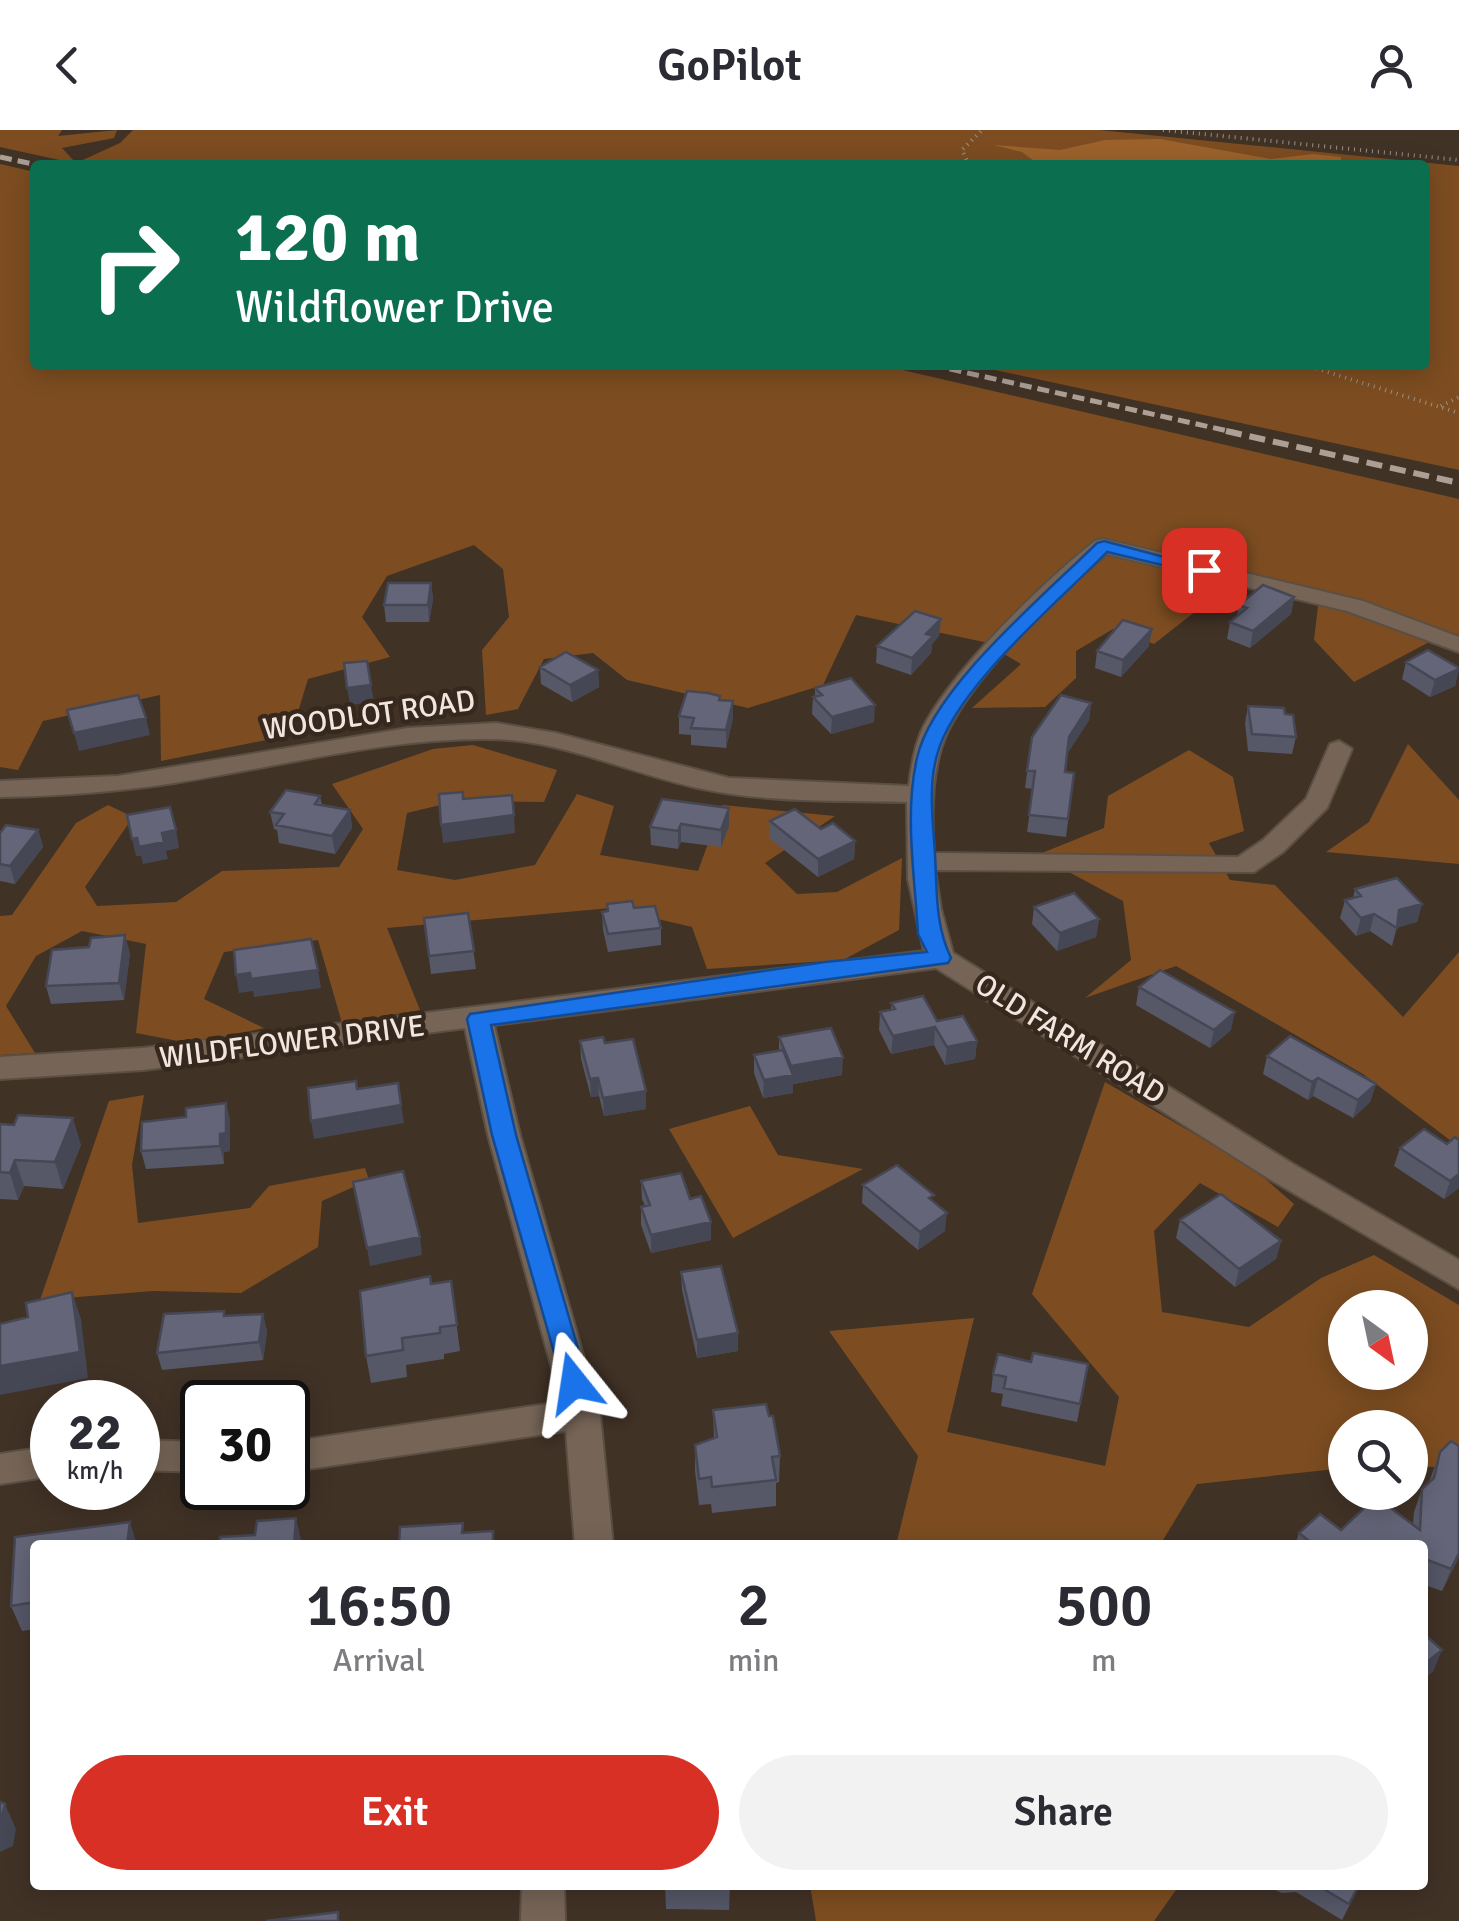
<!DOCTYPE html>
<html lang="en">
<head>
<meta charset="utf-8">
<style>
  body { margin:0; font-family:Signika,sans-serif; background:#f2f2f3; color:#2b2b33; height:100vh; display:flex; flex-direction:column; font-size:38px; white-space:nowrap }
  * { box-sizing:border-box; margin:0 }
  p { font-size:32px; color:#7c7c81 }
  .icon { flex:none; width:55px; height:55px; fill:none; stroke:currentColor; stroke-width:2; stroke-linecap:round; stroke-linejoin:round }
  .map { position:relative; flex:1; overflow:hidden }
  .sheet { position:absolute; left:30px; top:1410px; width:1398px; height:350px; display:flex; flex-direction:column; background:#fff; border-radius:10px; box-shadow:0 5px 25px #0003 }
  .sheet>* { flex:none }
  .banner { position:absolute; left:30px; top:30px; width:1400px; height:210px; border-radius:10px; box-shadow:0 5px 25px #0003; background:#0b6e4f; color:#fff; overflow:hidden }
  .needle { width:65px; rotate:147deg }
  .controls { position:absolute; left:1328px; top:1160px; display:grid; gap:20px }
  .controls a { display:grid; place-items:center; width:100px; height:100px; border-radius:50%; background:#fff; box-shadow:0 5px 25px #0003; font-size:50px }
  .speed { position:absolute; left:30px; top:1250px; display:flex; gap:20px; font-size:50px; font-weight:700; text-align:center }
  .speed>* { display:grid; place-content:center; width:130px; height:130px; border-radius:50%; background:#fff; box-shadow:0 5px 25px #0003; line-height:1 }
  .speed small { font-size:25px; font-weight:400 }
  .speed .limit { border:5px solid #111; border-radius:15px; background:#fff; color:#111 }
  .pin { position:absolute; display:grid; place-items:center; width:85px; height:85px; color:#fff; margin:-42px; border-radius:20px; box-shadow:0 5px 15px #0006 }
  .me { position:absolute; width:110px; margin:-55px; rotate:345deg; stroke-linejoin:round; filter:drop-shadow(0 0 8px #0008) }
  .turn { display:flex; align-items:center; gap:35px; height:210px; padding:0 40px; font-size:45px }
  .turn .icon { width:130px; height:130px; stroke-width:2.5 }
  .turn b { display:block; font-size:70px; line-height:85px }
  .eta { display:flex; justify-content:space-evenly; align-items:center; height:170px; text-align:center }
  .eta b { font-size:60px; font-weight:600; line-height:70px }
  .cta { display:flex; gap:20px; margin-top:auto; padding:20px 40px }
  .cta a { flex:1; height:115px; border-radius:60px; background:#d93025; color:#fff; font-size:40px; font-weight:600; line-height:115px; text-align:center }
  .cta a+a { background:#f2f2f3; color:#2b2b33 }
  header { display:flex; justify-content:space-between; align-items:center; height:130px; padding:0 40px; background:#fff; font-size:45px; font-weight:600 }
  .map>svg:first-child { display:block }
</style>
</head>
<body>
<header><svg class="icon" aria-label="back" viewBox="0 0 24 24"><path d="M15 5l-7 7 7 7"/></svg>GoPilot<svg class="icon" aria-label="person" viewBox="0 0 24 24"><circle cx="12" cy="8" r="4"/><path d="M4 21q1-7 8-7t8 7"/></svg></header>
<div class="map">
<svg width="1459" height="1791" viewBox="0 0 1459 1791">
  <rect width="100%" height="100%" fill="#413226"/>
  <path fill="#7d4d21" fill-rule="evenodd" d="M0,0H62L58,6L117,0L114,8L62,18L76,33L120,13L133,0H1099L1459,36V340L972,235H1425V35H82L0,17Z
    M0,34L35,42V235H881L1459,369V507L1448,502L1354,552L1314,510L1320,459L1242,445L1154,514L1113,499L1076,521V548L1045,577L972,578L1021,534L984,512L856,485L823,555L748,578L627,550L593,523L544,529L518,579L486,585L482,520L509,487L503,439L474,415L387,446L362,487L390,527L308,549L291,605L161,631L160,565L43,591L18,640L0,637Z
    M1408,614L1459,670V734L1326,722L1369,692Z
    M473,615L557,640L544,672L457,671L407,683L397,740L455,750L535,735L577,664L614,676L600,725L698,741L722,675L835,686L765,733L797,764L837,762L902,728L899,800L843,830L707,839L692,797L611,778L387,798L420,880L342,893L318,810L224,822L204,869L264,898L194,914L136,903L146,814L82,801L36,826L6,876L35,923L0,925V786L12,785L76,693L108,675L133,687L85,757L97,776L176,772L222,741L339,737L363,699L332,654L433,619Z
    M1189,620L1233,647L1244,701L1209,713L1230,750L1275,755L1403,887L1459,822V1017L1363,944L1176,836L1085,868L1131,830L1123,771L1037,725L1104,698L1108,666Z
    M1105,952L1253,1038L1294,1074L1278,1097L1200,1053L1154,1101L1162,1182L1249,1197L1321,1148L1374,1125L1459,1175V1338L1410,1336V1298H1345V1338L1197,1354L1160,1415H896L918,1326L829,1201L974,1188L947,1302L1105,1336L1119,1267L1032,1164ZM1345,1178H1410V1242H1345Z
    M144,965L132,1035L138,1093L250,1078L269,1056L365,1038L369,1050L322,1071L318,1117L241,1163L153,1161L40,1170L109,971Z
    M750,976L778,1025L863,1039L733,1108L669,999Z
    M810,1755H1157L1176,1760L1154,1791H816Z"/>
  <path fill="#9c622c" d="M1160,9L1271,29L1313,24L1341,27V33L1347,35H1177L1129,30L1107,35H1039L1022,22L994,15L1060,20L1105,10Z"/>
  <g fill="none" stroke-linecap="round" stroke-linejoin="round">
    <defs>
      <path id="minor" d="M1103,409L1363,471L1459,507V522L1347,481L1107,424C1059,463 974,545 948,601C931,636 931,684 934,723L1238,727L1263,710L1306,669L1330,614L1339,611L1352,619L1327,678L1283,722L1254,742L935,740L941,779L953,823L1293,1034L1459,1130V1159L1271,1050L936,838L494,895L520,1005L600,1284L613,1415H575L566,1301L288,1342V1312L561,1272L488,1005L465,898L143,940L0,949V927L143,918L924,821L908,749L907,672C839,670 770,673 703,659C632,645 562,609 489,609C383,608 279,637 174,653C116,662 59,666 0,667V651L118,646L408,598L496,593L556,603L729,648L909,656C911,638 914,619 921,602C948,544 1044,451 1095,411Z
        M138,1310L202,1312V1342L138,1340Z
        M52,1316V1346L0,1354V1324Z
        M522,1755H564L565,1791H521Z"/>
    </defs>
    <use href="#minor" stroke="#5b4f44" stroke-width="4"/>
    <path stroke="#9c9086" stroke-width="4" stroke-dasharray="1 5" stroke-linecap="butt" d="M1163,0L1459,30
      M969,35L962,20L982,0
      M1305,235L1459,283
      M1441,276L1459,267"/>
    <use href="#minor" fill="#766557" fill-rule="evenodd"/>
    <path stroke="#ab9f96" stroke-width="5" stroke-dasharray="12 6" stroke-linecap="butt" d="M0,27L38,35
      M932,235L1237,303"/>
    <path stroke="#ab9f96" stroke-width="6" stroke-dasharray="16 8" stroke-linecap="butt" d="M1226,301L1459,353"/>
  </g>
  <path fill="#565767" d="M431,453L433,469L429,492H386L384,475Z
    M1294,467L1291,484L1250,518L1227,509L1230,492L1237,486L1239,475Z
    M941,489L939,506L932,514L931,523L911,545L876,533L877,516Z
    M1149,516L1121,547L1095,538L1097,521Z
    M1406,532L1459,538L1455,556L1430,567L1402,549Z
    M540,537L598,540L599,557L572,572L541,554Z
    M815,558L874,592L831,604L812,584L813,567L815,566Z
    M720,570L733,571V588L726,618L691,615V605L679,604V586Z
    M1091,573L1089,590L1067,624L1065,642L1074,643L1066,707L1027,702L1033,659L1025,658L1032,607Z
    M1248,576L1285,584L1296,607L1292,624L1248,621L1245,593Z
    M320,666L322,675L350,680L352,698L335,724L279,713L277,700L274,699L270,682Z
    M662,669L729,696L721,717L681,712L678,719L651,715L650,697Z
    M770,691L821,699L855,711L854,729L818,747L769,708Z
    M38,700L43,717L15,754L0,751V703Z
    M1355,759L1422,774L1417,792L1397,797L1392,816L1370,801L1356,806L1340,788L1345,770L1353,768Z
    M607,774L634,778L661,798V815L608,822L603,800L602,782L607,781Z
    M1034,777L1099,789L1096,807L1057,821L1032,794Z
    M468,783L476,839L431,844L424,788Z
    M130,823L124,870L51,874L46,856Z
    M1139,857L1231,900L1210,918L1136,875Z
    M891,873L937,891L977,911L975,929L945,935L934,915L891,924L879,900L880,882L891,880Z
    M779,907L842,945L793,954V963L763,968L754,943V925L779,920Z
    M580,911L646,979L604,986L599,966L591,967L581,929Z
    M1267,926L1376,954L1370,972L1353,988L1313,966L1308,970L1263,944Z
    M226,973L230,991V1021L224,1022V1034L146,1039L141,1021L186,987Z
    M0,994L81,1015L63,1059L24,1056L18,1070L0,1069Z
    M1459,1010V1058L1444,1069L1394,1036L1400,1018L1447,1014Z
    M641,1051L711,1110L651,1123L641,1095V1077L645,1076L642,1069Z
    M863,1055L933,1072L945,1101L918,1120L862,1073Z
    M1180,1090L1281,1111L1276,1129L1235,1157L1176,1108Z
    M681,1142L738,1203V1221L697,1228L682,1160Z
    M451,1151L460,1221L444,1224V1229L406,1235L407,1247L371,1253L366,1226L431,1154Z
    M224,1181L225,1186L263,1184L267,1202L263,1230L162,1240L157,1223Z
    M1031,1232L1088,1234L1077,1292L1001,1276L1003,1264L991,1262L993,1244Z
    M713,1280L769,1286L780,1326L779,1352L776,1353V1376L712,1383L711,1374L699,1375L695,1341V1315L714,1308Z
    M1459,1316V1427L1442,1461L1422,1454V1415H1295L1299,1403L1413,1394L1414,1382L1422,1359L1429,1352L1440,1322Z
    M35,1415V1499L22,1501L11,1476Z
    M665,1755H730L729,1780L666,1779Z
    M1264,1755H1360L1342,1790L1296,1762L1282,1763Z"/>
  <path fill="#464754" d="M431,453L433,469L429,492L428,475Z
    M1294,467L1291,484L1250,518L1253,501Z
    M941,489L939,506L932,514L931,523L911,545L912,528L926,504Z
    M1152,499L1149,516L1121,547L1123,530Z
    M1459,539L1455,556L1430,567L1435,550Z
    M598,540L599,557L572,572L570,555Z
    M371,555L374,572L350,575L347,558Z
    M733,571V588L726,618V600Z
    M1091,573L1089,590L1067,624L1069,607Z
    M875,575L874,592L831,604L832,587Z
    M146,588L150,605L79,621L74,603Z
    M729,678V696L721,717V700Z
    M350,680L352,698L335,724L332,706Z
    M514,685L515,703L443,713L441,695Z
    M681,694V712L678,719V701Z
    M38,700L43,717L15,754L10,736Z
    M176,700L179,718L166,721L168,729L143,734L141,726H136L132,709Z
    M855,711L854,729L818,747V729Z
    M1422,774L1417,792L1397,798L1399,780Z
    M1374,784L1370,801L1356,806L1361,788Z
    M1099,789L1096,807L1057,821L1060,803Z
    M125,805L130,823L124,870L119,853Z
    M318,840L321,858L254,867L253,861L239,863L236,845Z
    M1235,882L1231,900L1210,918L1214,900Z
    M935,897L934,915L891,924L893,906Z
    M977,911L975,929L945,935L947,917Z
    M843,927L842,945L793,954V963L763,968L764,950L791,945V936Z
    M598,948L599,966L591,967L590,949Z
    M1318,948L1313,966L1308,970L1312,952Z
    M1376,954L1370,972L1353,988L1358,970Z
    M646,961V979L604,986L603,968Z
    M226,973L230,991V1021L224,1022V1034L220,1016V1004Z
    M401,975L404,993L314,1009L311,991Z
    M73,988L81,1015L63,1059L55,1032Z
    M15,1030L24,1056L18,1070L10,1043Z
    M1459,1044V1058L1444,1069L1450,1051Z
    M947,1083L945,1101L918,1120L920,1102Z
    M711,1092V1110L651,1123V1105Z
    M420,1107L422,1125L370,1136L367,1118Z
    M1281,1111L1276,1129L1235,1157L1239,1139Z
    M72,1162L81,1189L88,1248L0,1265V1236Z
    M263,1184L267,1202L263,1230L259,1212Z
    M738,1203V1221L697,1228V1210Z
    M296,1388L302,1414V1415H294Z
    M130,1392L137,1415H127Z
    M1459,1423V1427L1442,1461L1451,1439Z
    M1442,1520L1433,1542L1422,1550V1536Z
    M5,1674L16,1699L13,1716L0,1722V1693Z"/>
  <path fill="#646578" stroke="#464754" stroke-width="2.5" d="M388,453H431L428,475H384Z
    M1263,455L1294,467L1253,501L1230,492L1247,478L1239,475Z
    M915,481L941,489L926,504L933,506L912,528L877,516Z
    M1123,490L1152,499L1123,530L1097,521Z
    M1428,520L1459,538V539L1435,550L1406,532Z
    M566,522L598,540L570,555L540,537Z
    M367,531L371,555L347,558L344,533Z
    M851,548L875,575L832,587L813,567L822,565L815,558Z
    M687,561L708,563L720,566L719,570L733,571L726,600L691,598L694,588L679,586Z
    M138,565L146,588L74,603L67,580Z
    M1061,565L1091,573L1069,607L1065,642L1074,643L1068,689L1029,685L1035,641H1027L1032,607Z
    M1248,576L1284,578L1285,584L1293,585L1296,607L1252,604Z
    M286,660L320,666L315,674L350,680L332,706L276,695L284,684L270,682Z
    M463,662V669L512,665L514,685L441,695L439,664Z
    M662,669L729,678L721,700L681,694L678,701L650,697Z
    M170,677L176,700L162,703L164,712L139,717L137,708L132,709L127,685Z
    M795,679L821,699L833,693L855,711L818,729L770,691Z
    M6,695L38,700L10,736L0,734V703Z
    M1397,748L1422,774L1399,780L1397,798L1374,784L1361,788L1345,770L1361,766L1355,759Z
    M1074,763L1099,789L1060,803L1034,777Z
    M632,771L634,778L655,776L661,798L608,804L602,782L608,781L607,774Z
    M468,783L474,821L429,826L424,788Z
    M125,805L119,853L46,856L52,820L89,817L91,808Z
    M311,809L318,840L251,849L250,843L236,845L234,820Z
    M1160,840L1235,882L1214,900L1139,857Z
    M923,866L937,891L963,886L977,911L947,917L935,897L893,906L880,882L895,879L891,873Z
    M831,898L843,927L791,936L779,907Z
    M1290,906L1376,954L1358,970L1318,948L1312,952L1267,926Z
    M603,907L605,913L633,909L646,961L603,968L598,948L590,949L580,911Z
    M783,920L793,945L764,950L754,925Z
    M356,951L357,959L398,953L401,975L311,991L308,958Z
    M226,973V1003L220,1004V1016L141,1021L142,992L186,987V978Z
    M18,985L73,988L55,1032L15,1030L10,1043L0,1042V994L14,995Z
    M1424,999L1447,1014L1455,1007L1459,1010V1044L1450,1051L1400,1018Z
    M897,1035L934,1065L929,1068L947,1083L920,1102L863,1055Z
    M403,1041L420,1107L367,1118L353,1052Z
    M681,1043L690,1069L701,1066L711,1092L651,1105L641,1077L650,1075L641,1051Z
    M1221,1064L1281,1111L1239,1139L1180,1090Z
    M721,1136L738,1203L697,1210L681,1142Z
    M430,1146L431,1154L451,1151L457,1195L440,1197V1203L402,1208L403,1220L366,1226L360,1161Z
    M72,1162L80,1222L0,1236V1194L28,1187L26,1173Z
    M224,1181V1186L263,1184L259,1212L157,1223L164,1184Z
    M1033,1223L1088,1234L1080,1274L1004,1258L1006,1247L993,1244L998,1224L1031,1232Z
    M766,1274L769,1286H773L780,1326L772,1327L776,1350L712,1357L711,1347L699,1349L695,1315L717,1307L713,1280Z
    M1451,1311L1459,1316V1423L1451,1439L1422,1428V1415H1303L1308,1410L1299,1403L1320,1384L1341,1400L1376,1367L1420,1400L1422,1359L1434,1348L1440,1322Z
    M296,1388L294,1415H212L219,1414L220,1407L255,1405L257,1391Z
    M130,1392L127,1415H35V1472L11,1476L15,1407Z
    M463,1393L462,1403L493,1401V1415H399L400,1397Z
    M1422,1502L1442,1520L1422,1536Z
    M0,1672L5,1674L0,1693Z
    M665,1755H729V1756Z
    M1317,1755H1359L1349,1774Z
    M338,1782V1791H266Z"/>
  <path fill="#1a73e8" stroke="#114b97" stroke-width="2.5" d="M1104,411L1213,440L1204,445L1107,422C1058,472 954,559 937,625C928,657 933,691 935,724C937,760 935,795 951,828L948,833L491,895L516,1005L588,1253L584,1261L574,1264L565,1261L492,1005L467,889L470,884L825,832L927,822L918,804C915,747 904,684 917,628C932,558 1046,464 1097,413Z"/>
  <g text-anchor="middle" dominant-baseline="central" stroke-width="9" stroke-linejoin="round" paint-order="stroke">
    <g font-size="30" fill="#f0e6df" stroke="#36281c">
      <text transform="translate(369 585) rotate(-8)">WOODLOT ROAD</text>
      <text transform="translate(1070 909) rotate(32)">OLD FARM ROAD</text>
      <text transform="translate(292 912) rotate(-7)">WILDFLOWER DRIVE</text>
    </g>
  </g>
</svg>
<div class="controls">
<a><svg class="needle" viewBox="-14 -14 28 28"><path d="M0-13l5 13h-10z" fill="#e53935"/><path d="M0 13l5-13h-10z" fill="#7c7c81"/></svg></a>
<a><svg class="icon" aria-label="search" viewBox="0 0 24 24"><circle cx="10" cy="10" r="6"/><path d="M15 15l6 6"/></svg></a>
</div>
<div class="speed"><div>22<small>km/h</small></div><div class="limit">30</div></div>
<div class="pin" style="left:1204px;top:440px;background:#d93025"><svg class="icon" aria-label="arrive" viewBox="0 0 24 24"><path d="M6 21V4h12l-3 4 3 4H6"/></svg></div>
<svg class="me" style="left:574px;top:1253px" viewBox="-20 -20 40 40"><path d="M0-17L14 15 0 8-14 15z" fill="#1a73e8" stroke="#fff" stroke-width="4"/></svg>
<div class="banner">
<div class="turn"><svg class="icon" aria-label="right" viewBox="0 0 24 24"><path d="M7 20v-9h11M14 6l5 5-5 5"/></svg><div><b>120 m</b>Wildflower Drive</div></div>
</div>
<section class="sheet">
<div class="eta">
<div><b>16:50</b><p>Arrival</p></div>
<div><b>2</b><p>min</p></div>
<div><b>500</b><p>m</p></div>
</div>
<div class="cta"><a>Exit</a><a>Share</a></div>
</section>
</div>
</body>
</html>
